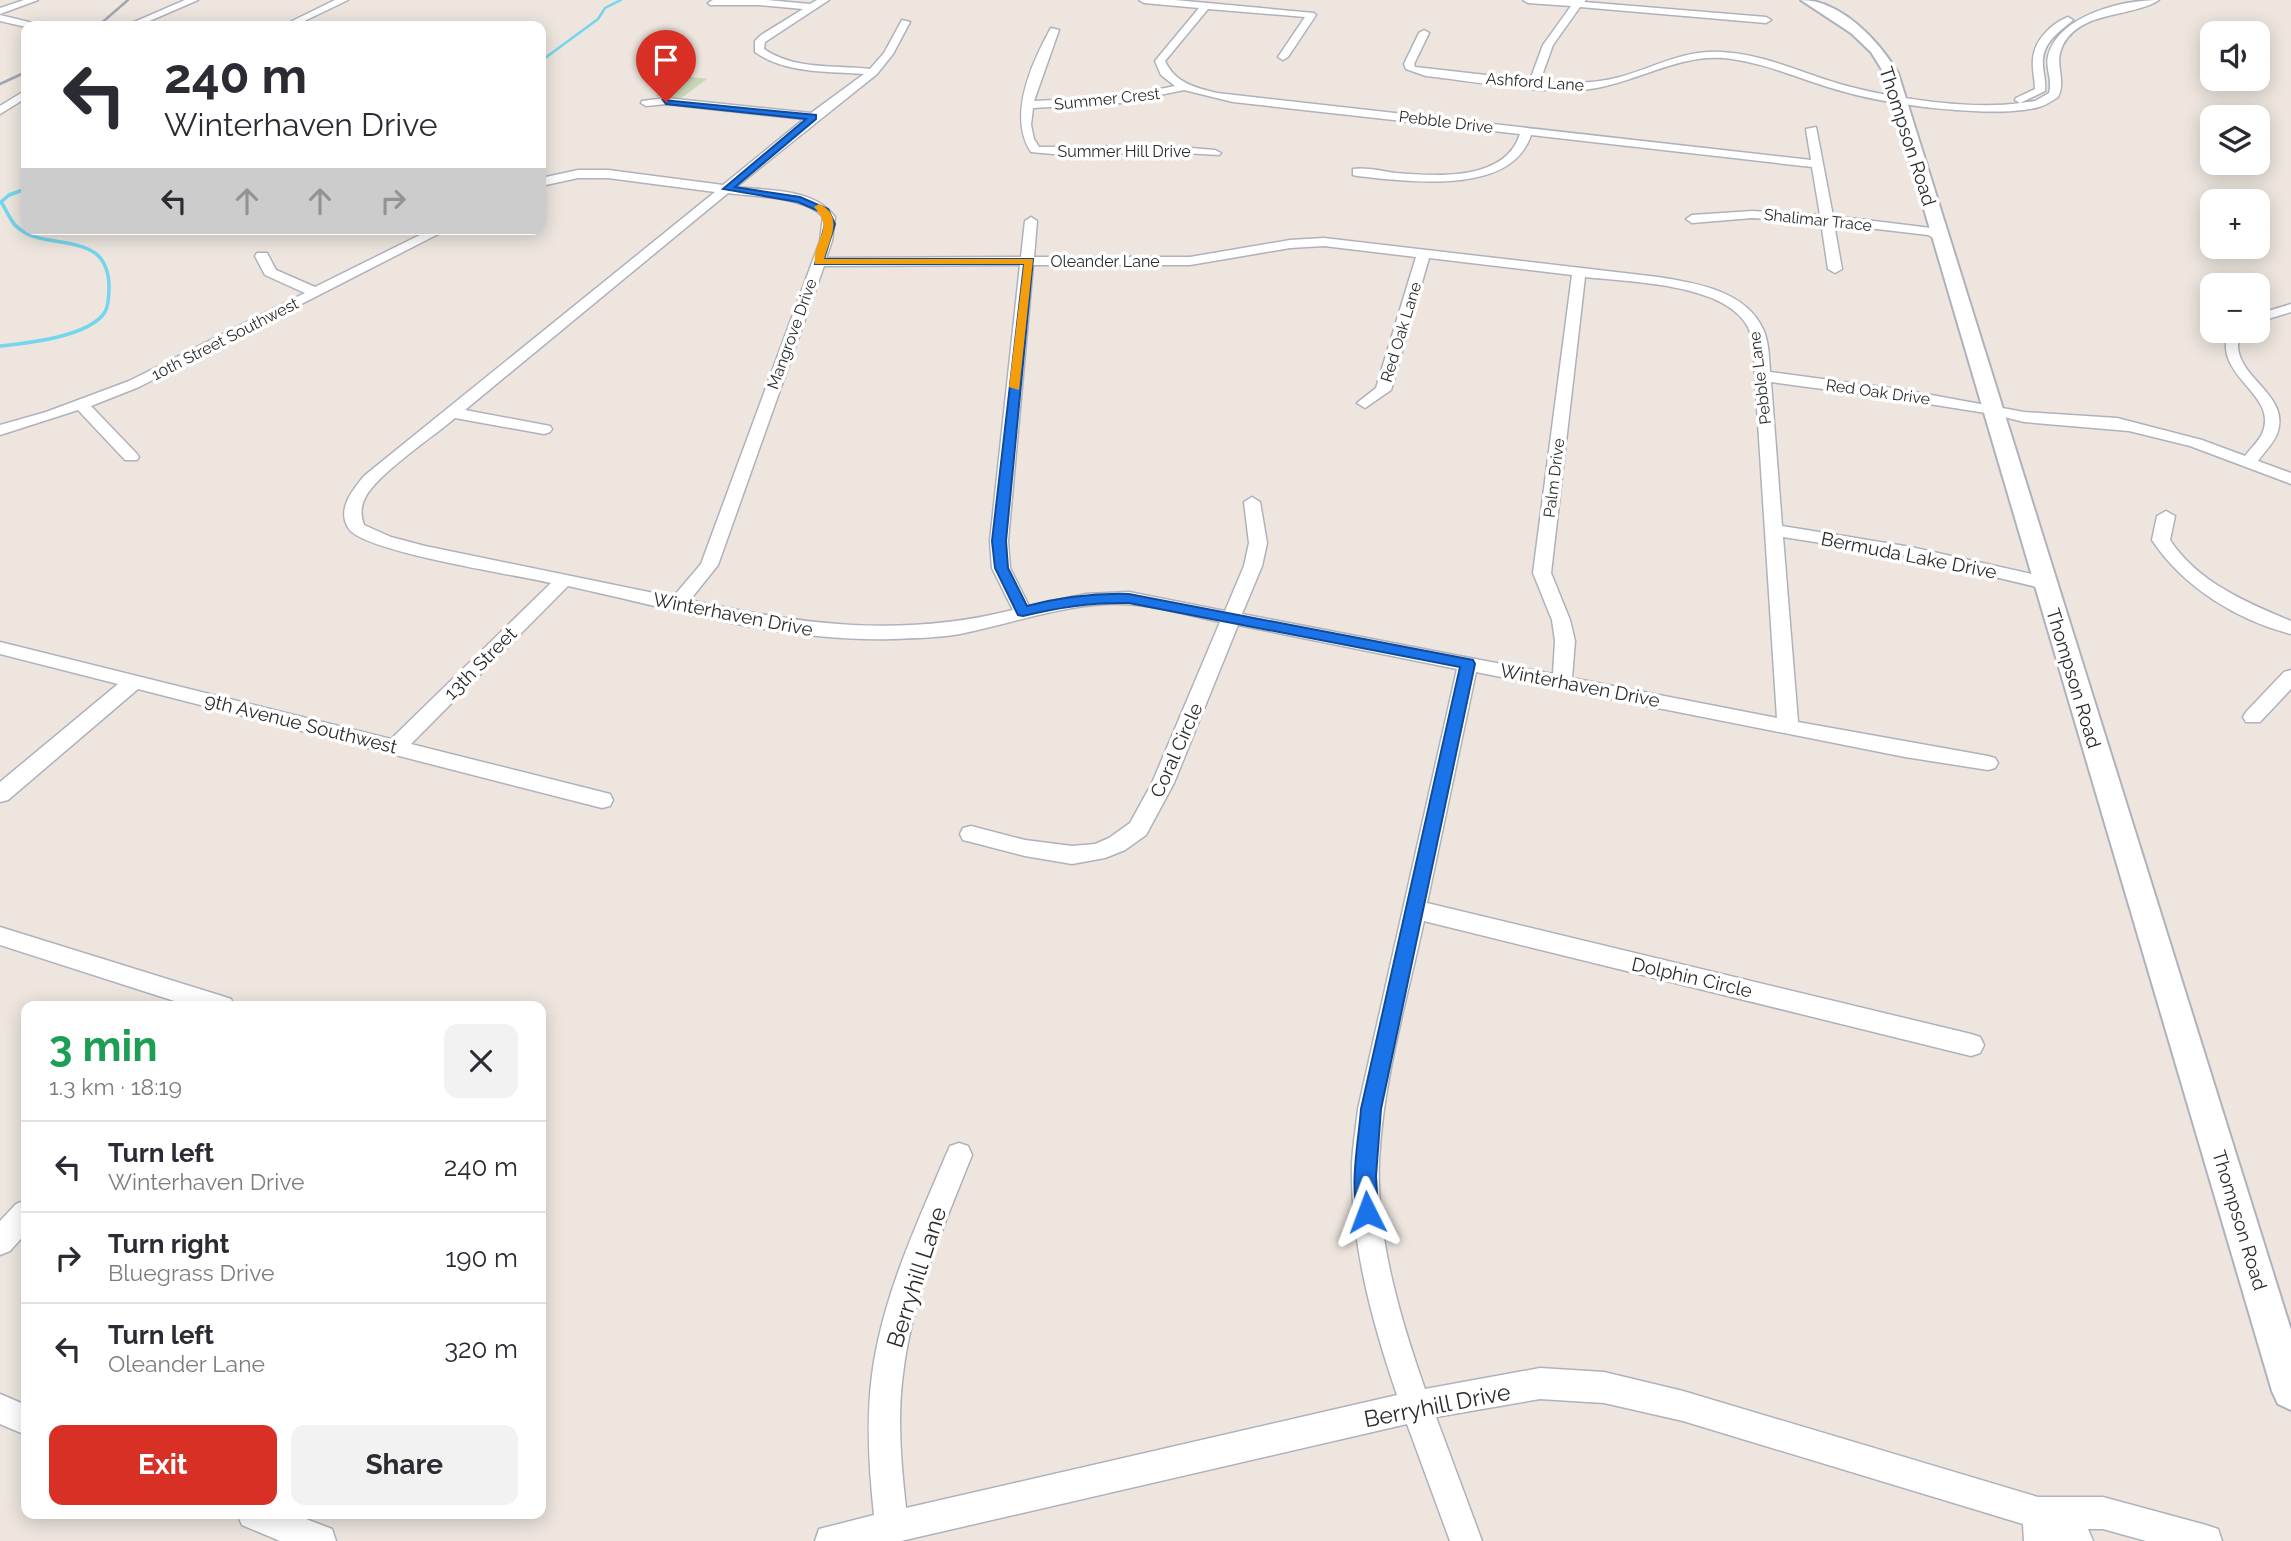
<!DOCTYPE html>
<html lang="en">
<head>
<meta charset="utf-8">
<style>
  body { margin:0; font-family:Raleway,sans-serif; background:#f2f2f3; color:#2b2b33; height:100vh; display:flex; flex-direction:column; font-size:26px; white-space:nowrap }
  * { box-sizing:border-box; margin:0 }
  p { font-size:23px; color:#7c7c81 }
  .icon { flex:none; width:38px; height:38px; fill:none; stroke:currentColor; stroke-width:2; stroke-linecap:round; stroke-linejoin:round }
  .map { position:relative; flex:1; overflow:hidden }
  .side { position:absolute; left:21px; top:1001px; width:525px; height:518px; display:flex; flex-direction:column; background:#fff; border-radius:14px; box-shadow:0 4px 18px #0003 }
  .side>* { flex:none }
  .hud { position:absolute; left:21px; top:21px; width:525px; height:214px; border-radius:14px; box-shadow:0 4px 18px #0003; background:#fff; color:#2b2b33; overflow:hidden }
  .tools { position:absolute; left:2200px; top:21px; display:grid; gap:14px }
  .tools a { display:grid; place-items:center; width:70px; height:70px; border-radius:14px; background:#fff; box-shadow:0 4px 18px #0003; font-size:35px }
  .pin { position:absolute; display:grid; place-items:center; width:60px; height:60px; color:#fff; margin:-72px -30px; border-radius:50% 50% 50% 0; rotate:-45deg; box-shadow:0 0 7px #0007 }
  .pin .icon { rotate:45deg }
  .me { position:absolute; width:77px; margin:-38px; rotate:357deg; stroke-linejoin:round; filter:drop-shadow(0 0 5px #0008) }
  .turn { display:flex; align-items:center; gap:24px; height:147px; padding:0 28px; font-size:32px }
  .turn .icon { width:91px; height:91px; stroke-width:2.5 }
  .turn b { display:block; font-size:49px; line-height:60px }
  .lanes { display:flex; align-items:center; height:66px; padding:0 28px; background:#0003; justify-content:center; gap:35px; direction:ltr }
  .lanes .off { opacity:.35 }
  .round { display:grid; place-items:center; flex:none; width:74px; height:74px; border-radius:14px; background:#f2f2f3 }
  .summary { display:flex; align-items:center; justify-content:space-between; height:119px; padding:0 28px }
  h1 { font-size:42px; font-weight:700; line-height:52px; color:#1e9e55 }
  .action { display:flex; gap:14px; margin-top:auto; padding:14px 28px }
  .action a { flex:1; height:80px; border-radius:14px; background:#d93025; color:#fff; font-size:28px; font-weight:700; line-height:80px; text-align:center }
  .action a+a { background:#f2f2f3; color:#2b2b33 }
  ul { padding:0; list-style:none }
  li { display:flex; align-items:center; gap:21px; height:91px; padding:0 28px; border-top:2px solid #e1e1e2 }
  li div { flex:1 }
  li b { display:block; font-size:26px }
  li em { font-style:normal }
  .map>svg:first-child { display:block }
</style>
</head>
<body>
<div class="map">
<svg width="2291" height="1541" viewBox="0 0 2291 1541">
  <rect width="100%" height="100%" fill="#ede5de"/>
  <path fill="#c8d7b6" d="M684,76L707,79L680,99L655,96Z"/>
  <g fill="none" stroke-linecap="round" stroke-linejoin="round">
    <path stroke="#74d6ec" stroke-width="2.5" d="M541,61L598,19L605,8L621,0"/>
    <path stroke="#74d6ec" stroke-width="3.5" d="M0,346C27,343 89,337 105,312C109,305 109,294 109,286C109,274 105,260 95,253C72,237 35,246 15,225C9,218 6,209 1,202L9,195L26,189"/>
    <defs>
      <path id="minor" d="M24,0H38L0,14V8Z
        M185,0H198L138,26H125Z
        M335,0H348L294,26H282Z
        M713,0H767L810,4L817,0H829L765,42L764,49C794,70 835,65 870,69L884,53L902,20L910,22L893,54L877,74L736,187C768,191 814,188 835,217L832,241L826,258L1021,257L1025,221L1031,217L1037,221L1034,257H1190L1290,240L1324,238L1658,277C1695,283 1745,290 1763,329C1769,342 1769,358 1770,372L1904,390L2024,412L2117,418L2202,440L2245,456C2250,449 2258,442 2262,434C2280,393 2213,379 2228,331H2242C2241,336 2238,342 2238,347C2240,380 2291,396 2277,434C2273,444 2264,452 2258,461L2291,473V484L2190,446L2129,431L2024,422L1992,414L1904,400L1771,382L1782,526L1911,547L2045,577L2054,583L2045,589L1911,557L1783,537L1798,722L1988,756L1995,758L1998,763L1995,768L1988,770L1905,757L1476,672L1427,903L1971,1034L1980,1037L1984,1045L1980,1053L1971,1056L1424,921C1407,999 1383,1080 1379,1161C1376,1237 1400,1318 1425,1389L1540,1368L1604,1372L1683,1391L2038,1497H2103L2206,1525L2218,1529L2222,1541H2146L2103,1529H2088L2093,1541H2024L2023,1524L1683,1421L1604,1403L1540,1399L1436,1417L1482,1541H1450L1407,1424L901,1541H815L819,1529L874,1515C869,1468 866,1421 872,1375C882,1298 916,1226 946,1155L950,1146L959,1143L968,1146L972,1155C944,1226 912,1297 903,1374C897,1418 901,1463 906,1508L1397,1395C1372,1322 1350,1241 1352,1163C1353,1145 1356,1127 1358,1109L1457,669L1238,625L1174,783L1146,835L1125,850L1105,858L1072,864L1025,856L971,842L963,840L960,834L963,828L971,826L1025,840L1072,846L1095,844L1109,838L1130,823L1152,783L1220,622C1183,614 1144,602 1106,604C1056,607 1009,624 960,634C938,638 914,638 892,639C782,642 674,609 568,586L411,744L610,794L613,800L610,806L602,808L138,689L8,800L0,802V782L118,684L0,654V642L391,739L551,583C517,575 365,552 349,529C336,510 352,491 364,476L715,192L608,178H578L541,186V178L578,170H608L723,185L804,119L666,104L646,106L641,103L642,101L666,98L811,113L864,74C828,71 786,74 755,52V41L761,35L803,9L759,5H710L708,3ZM728,193C754,197 806,196 823,217L820,241L701,564L673,597L425,546L391,537L364,525C361,516 360,508 365,498C377,474 433,437 455,418L544,434L550,432L552,429L550,426L465,410ZM1324,246L1416,257L1376,388L1357,403L1365,408L1391,390L1429,258L1572,275L1533,573L1552,620L1555,641L1553,674L1242,614L1262,566L1267,543L1260,502L1252,497L1244,502L1249,543L1244,566L1225,611L1129,592L1086,594L1029,606L1010,568L1008,541L1033,265H1190L1290,248ZM1020,265L990,541L992,568L1013,610C901,638 801,625 690,600L718,565L824,266ZM1585,277C1629,282 1725,283 1748,327C1755,342 1754,360 1755,376L1777,718L1572,678L1575,641L1570,620L1551,573Z
        M1139,0H1175L1314,13L1316,15L1288,57L1283,60L1278,57L1305,17L1208,9L1165,61C1175,83 1196,88 1217,93L1811,160L1806,129L1816,127L1833,216L1931,228L1947,238L1941,242L1928,235L1834,224L1842,269L1835,273L1828,269L1821,222L1752,218L1692,223L1686,219L1692,215L1752,211L1820,215L1812,167L1531,135C1511,197 1407,181 1357,176L1353,175V169C1366,167 1382,171 1396,173C1436,176 1505,182 1520,134L1233,102L1184,90L1121,103L1033,108L1031,125L1034,139L1039,147L1167,146L1215,150L1221,153L1219,155L1167,152L1064,155L1031,152C1007,116 1032,62 1051,28L1059,30L1034,101L1121,97L1175,86L1161,75L1155,61L1199,8L1144,3Z
        M1523,0H1586L1584,2L1766,17L1771,20L1766,23L1580,7L1553,45L1540,81C1566,84 1594,84 1620,77C1656,67 1682,50 1722,52C1770,55 1806,76 1851,87C1897,99 1973,110 2020,103L2015,100L2016,98L2035,89C2035,79 2032,70 2033,60C2034,40 2051,24 2068,17L2073,20C2057,34 2041,43 2043,67C2044,76 2046,83 2045,91L2020,103L2035,101L2049,93C2053,80 2045,68 2048,56C2059,15 2122,0 2159,0C2131,18 2081,10 2063,45C2053,63 2067,80 2058,97C2052,101 2046,105 2039,107C1995,119 1890,105 1845,92C1803,81 1766,62 1723,58C1676,55 1635,83 1590,89C1544,95 1473,81 1426,76L1406,69L1404,64L1419,33L1424,30L1429,33L1414,64L1415,67L1530,80L1543,45L1571,6L1528,3Z
        M0,15L37,24L39,26L26,27L0,21Z
        M26,90V98L0,114V106Z
        M432,229H448L139,387L91,406L137,454L139,457L137,460H125L78,410L0,435V425L46,412L129,381L305,293L265,275L255,256L257,253H267L276,270L315,287Z
        M2291,304V312L2258,322V314Z
        M2166,511L2175,516L2170,540C2198,582 2245,602 2291,621V634C2237,620 2183,587 2152,540L2157,516Z
        M2291,670V689L2260,722H2246L2243,717L2246,712L2284,672Z
        M0,927L222,996L231,999L234,1006H190L0,945Z
        M26,1200V1233L10,1251L0,1255V1221L16,1204Z
        M0,1394L26,1405V1435L0,1424Z
        M237,1514H293L332,1529L336,1541H280L242,1525Z"/>
      <path id="tertiary" d="M1801,0C1841,0 1879,41 1898,73L2291,1330V1410L2278,1404L2272,1391L1884,73L1871,52L1851,33Z"/>
    </defs>
    <use href="#minor" stroke="#afb2bc" stroke-width="3"/>
    <use href="#tertiary" stroke="#afb2bc" stroke-width="4"/>
    <use href="#minor" fill="#fff" fill-rule="evenodd"/>
    <use href="#tertiary" fill="#fff" fill-rule="evenodd"/>
    <path stroke="#a1a6b5" stroke-width="2.5" d="M98,26L128,0
      M0,84L26,72"/>
  </g>
  <path fill="#1a73e8" stroke="#114b97" stroke-width="2" d="M663,100L816,115V119L735,187L800,197L828,209L835,224L824,259H1033L1006,541L1008,568L1027,606C1062,597 1093,593 1129,594L1473,660L1475,664L1381,1109L1376,1176L1378,1212L1375,1219L1367,1222L1360,1219C1348,1191 1359,1139 1361,1109L1460,667L1129,603C1092,602 1059,607 1023,616L1018,615L995,568L992,541L1024,264H815L825,224L821,212L798,202L723,189L806,119L666,104Z"/>
  <path fill="#f59e0b" d="M819,204C844,215 830,239 824,259H1033L1019,390L1009,387L1024,264H815C812,239 836,230 814,207Z"/>
  <g text-anchor="middle" dominant-baseline="central" stroke-width="7" stroke-linejoin="round" paint-order="stroke">
    <g font-size="16" fill="#2c2c2c" stroke="#fff">
      <text transform="translate(1535 82) rotate(4)">Ashford Lane</text>
      <text transform="translate(1107 99) rotate(-6)">Summer Crest</text>
      <text transform="translate(1446 122) rotate(7)">Pebble Drive</text>
      <text x="1124" y="151">Summer Hill Drive</text>
      <text transform="translate(1818 220) rotate(6)">Shalimar Trace</text>
      <text x="1105" y="261">Oleander Lane</text>
      <text transform="translate(1401 332) rotate(-73)">Red Oak Lane</text>
      <text transform="translate(792 334) rotate(-70)">Mangrove Drive</text>
      <text transform="translate(225 339) rotate(-27)">10th Street Southwest</text>
      <text transform="translate(1760 378) rotate(-97)">Pebble Lane</text>
      <text transform="translate(1878 392) rotate(8)">Red Oak Drive</text>
      <text transform="translate(1554 478) rotate(-83)">Palm Drive</text>
    </g>
    <g font-size="19" fill="#2c2c2c" stroke="#fff">
      <text transform="translate(1908 136) rotate(72)">Thompson Road</text>
      <text transform="translate(1909 555) rotate(11)">Bermuda Lake Drive</text>
      <text transform="translate(733 614) rotate(11)">Winterhaven Drive</text>
      <text transform="translate(480 663) rotate(-45)">13th Street</text>
      <text transform="translate(2074 678) rotate(73)">Thompson Road</text>
      <text transform="translate(1580 685) rotate(11)">Winterhaven Drive</text>
      <text transform="translate(301 723) rotate(14)">9th Avenue Southwest</text>
      <text transform="translate(1176 750) rotate(-66)">Coral Circle</text>
      <text transform="translate(1692 977) rotate(13)">Dolphin Circle</text>
      <text transform="translate(2240 1220) rotate(73)">Thompson Road</text>
    </g>
    <g font-size="23" fill="#2c2c2c" stroke="#fff">
      <text transform="translate(916 1277) rotate(-72)">Berryhill Lane</text>
      <text transform="translate(1437 1405) rotate(-11)">Berryhill Drive</text>
    </g>
  </g>
</svg>
<div class="tools">
<a><svg class="icon" aria-label="sound" viewBox="0 0 24 24"><path d="M4 9h4l5-4v14l-5-4H4zM17 9q2 3 0 6"/></svg></a>
<a><svg class="icon" aria-label="layers" viewBox="0 0 24 24"><path d="M12 4l9 5-9 5-9-5zM3 14l9 5 9-5"/></svg></a>
<a>+</a>
<a>−</a>
</div>
<div class="pin" style="left:666px;top:102px;background:#d93025"><svg class="icon" aria-label="arrive" viewBox="0 0 24 24"><path d="M6 21V4h12l-3 4 3 4H6"/></svg></div>
<svg class="me" style="left:1367px;top:1212px" viewBox="-20 -20 40 40"><path d="M0-17L14 15 0 8-14 15z" fill="#1a73e8" stroke="#fff" stroke-width="4"/></svg>
<div class="hud">
<div class="turn"><svg class="icon" aria-label="left" viewBox="0 0 24 24"><path d="M17 20v-9H6M10 6l-5 5 5 5"/></svg><div><b>240 m</b>Winterhaven Drive</div></div>
<div class="lanes"><svg class="icon" aria-label="left" viewBox="0 0 24 24"><path d="M17 20v-9H6M10 6l-5 5 5 5"/></svg><svg class="icon off" aria-label="ahead" viewBox="0 0 24 24"><path d="M12 20V5M6 11l6-6 6 6"/></svg><svg class="icon off" aria-label="ahead" viewBox="0 0 24 24"><path d="M12 20V5M6 11l6-6 6 6"/></svg><svg class="icon off" aria-label="right" viewBox="0 0 24 24"><path d="M7 20v-9h11M14 6l5 5-5 5"/></svg></div>
</div>
<section class="side">
<div class="summary"><div><h1>3 min</h1><p>1.3 km · 18:19</p></div><a class="round"><svg class="icon" aria-label="close" viewBox="0 0 24 24"><path d="M6 6l12 12M18 6L6 18"/></svg></a></div>
<ul>
<li><svg class="icon" aria-label="left" viewBox="0 0 24 24"><path d="M17 20v-9H6M10 6l-5 5 5 5"/></svg><div><b>Turn left</b><p>Winterhaven Drive</p></div><em>240 m</em></li>
<li><svg class="icon" aria-label="right" viewBox="0 0 24 24"><path d="M7 20v-9h11M14 6l5 5-5 5"/></svg><div><b>Turn right</b><p>Bluegrass Drive</p></div><em>190 m</em></li>
<li><svg class="icon" aria-label="left" viewBox="0 0 24 24"><path d="M17 20v-9H6M10 6l-5 5 5 5"/></svg><div><b>Turn left</b><p>Oleander Lane</p></div><em>320 m</em></li>
</ul>
<div class="action"><a>Exit</a><a>Share</a></div>
</section>
</div>
</body>
</html>
